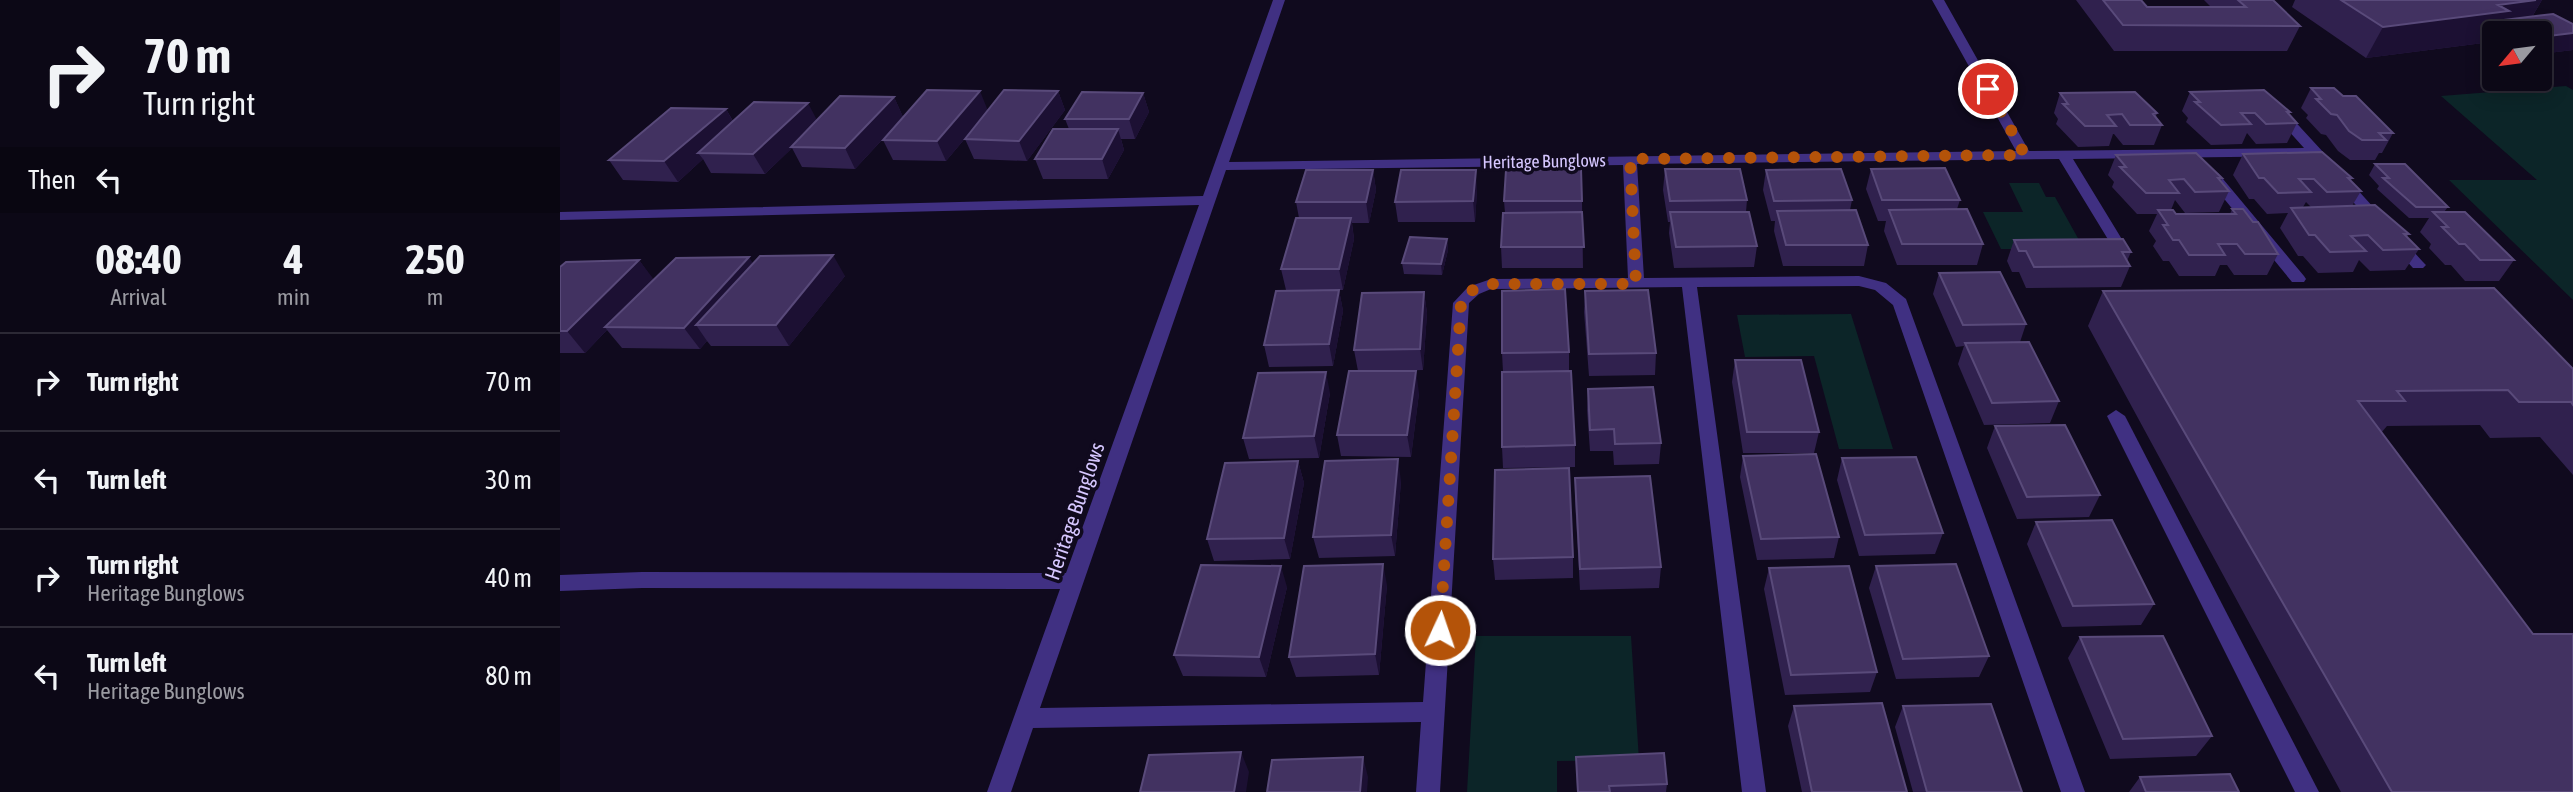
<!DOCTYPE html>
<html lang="en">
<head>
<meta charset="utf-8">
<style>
  body { margin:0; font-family:"Asap Condensed",sans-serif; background:#1a1623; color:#f1f3f6; height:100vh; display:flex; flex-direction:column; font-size:26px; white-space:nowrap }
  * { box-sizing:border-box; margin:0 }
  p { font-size:23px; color:#9a9aa1 }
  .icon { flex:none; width:38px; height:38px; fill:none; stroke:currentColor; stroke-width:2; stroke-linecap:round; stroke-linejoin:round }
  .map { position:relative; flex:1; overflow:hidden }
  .sheet { display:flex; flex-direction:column; background:#0c0816; width:560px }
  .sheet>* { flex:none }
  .banner { background:#0c0816; color:#f1f3f6; overflow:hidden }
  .needle { width:46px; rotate:241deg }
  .tools { position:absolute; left:1922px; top:21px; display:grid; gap:14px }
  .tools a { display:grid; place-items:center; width:70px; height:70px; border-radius:7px; background:#0c0816; box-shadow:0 4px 18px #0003,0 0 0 2px #2c2935; font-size:35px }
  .pin { position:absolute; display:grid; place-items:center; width:60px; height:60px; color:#fff; margin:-30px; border:4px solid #fff; border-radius:50%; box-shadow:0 2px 7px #0007 }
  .me { position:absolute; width:77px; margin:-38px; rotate:3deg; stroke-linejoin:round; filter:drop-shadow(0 0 5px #0008) }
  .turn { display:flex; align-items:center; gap:24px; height:147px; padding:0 28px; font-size:32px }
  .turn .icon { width:91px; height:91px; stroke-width:2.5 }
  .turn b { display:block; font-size:49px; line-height:60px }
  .then { display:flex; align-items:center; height:66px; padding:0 28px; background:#0003; gap:14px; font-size:26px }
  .eta { display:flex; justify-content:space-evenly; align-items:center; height:119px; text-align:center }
  .eta b { font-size:42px; font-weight:700; line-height:49px }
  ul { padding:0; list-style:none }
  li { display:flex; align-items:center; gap:21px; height:98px; padding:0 28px; border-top:2px solid #2c2935 }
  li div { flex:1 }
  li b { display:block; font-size:26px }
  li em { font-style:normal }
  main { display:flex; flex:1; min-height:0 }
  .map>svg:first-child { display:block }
</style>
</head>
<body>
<main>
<section class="sheet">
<div class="banner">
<div class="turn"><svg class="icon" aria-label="right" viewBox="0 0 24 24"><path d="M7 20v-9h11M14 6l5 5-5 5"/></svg><div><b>70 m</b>Turn right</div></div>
<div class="then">Then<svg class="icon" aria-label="left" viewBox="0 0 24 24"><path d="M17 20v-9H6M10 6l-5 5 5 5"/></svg></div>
</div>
<div class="eta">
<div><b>08:40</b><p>Arrival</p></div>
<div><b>4</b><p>min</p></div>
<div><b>250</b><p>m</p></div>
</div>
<ul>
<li><svg class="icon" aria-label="right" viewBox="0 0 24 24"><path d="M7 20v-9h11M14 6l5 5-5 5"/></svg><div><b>Turn right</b></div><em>70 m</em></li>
<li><svg class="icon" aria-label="left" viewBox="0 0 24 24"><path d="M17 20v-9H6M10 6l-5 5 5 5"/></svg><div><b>Turn left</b></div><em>30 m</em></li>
<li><svg class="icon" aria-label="right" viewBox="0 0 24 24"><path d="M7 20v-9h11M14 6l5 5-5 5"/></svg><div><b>Turn right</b><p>Heritage Bunglows</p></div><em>40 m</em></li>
<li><svg class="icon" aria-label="left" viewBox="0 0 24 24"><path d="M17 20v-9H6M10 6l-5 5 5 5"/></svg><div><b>Turn left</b><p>Heritage Bunglows</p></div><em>80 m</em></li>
</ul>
</section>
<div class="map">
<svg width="2013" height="792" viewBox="0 0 2013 792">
  <rect width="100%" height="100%" fill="#100a1e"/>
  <path fill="#0c2528" d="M2006,86L2013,90V300L1889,180H1977L1881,96Z
    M1449,183H1479L1486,197H1495L1524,249H1441L1423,212H1463Z
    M1291,314L1333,449H1279L1254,356L1185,357L1177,315Z
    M916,636H1071L1079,760L997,761V792H907Z"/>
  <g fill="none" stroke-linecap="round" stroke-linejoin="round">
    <path fill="#403082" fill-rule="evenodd" d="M1556,410L1565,416L1759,792H1735L1547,416Z"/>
    <path fill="#403082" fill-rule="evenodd" d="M713,0H725L669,162L1456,151L1372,0H1384L1469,151L1744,148L1717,118L1724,114L1729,115L1764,153V159L1759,160L1752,156L1513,159L1563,241L1556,245L1549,241L1499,159L1077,164L1084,278L1299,276L1326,283L1346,299L1525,792H1501L1333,305L1315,290L1299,286L1137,287L1206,792H1182L1122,287L931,289L919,294L909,303L880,792H856L861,722L473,728L451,792H427L500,589L82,588L0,591V575L82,572L506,573L639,205L0,220V212L643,196ZM1063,165L1068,278L931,279L908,287L893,303L863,702L480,708L666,170Z
      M1653,172L1658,173L1744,276L1746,279L1744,282H1732L1648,179V173Z
      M1780,175L1785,176L1863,262L1866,265L1863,268H1853L1775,182V176Z"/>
  </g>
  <path fill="#30214e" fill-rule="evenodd" d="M1516,0H1581L1587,7H1651L1644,0H1713L1740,26L1727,51H1554Z
    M1735,0H1982L1972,17L2013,24V50L1979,54V33H1934V41L1932,40L1931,42L1806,58L1732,7Z
    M1751,88L1783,96L1833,133L1822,153H1819L1815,160H1790L1778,151L1766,135L1761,134L1746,118L1748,115L1741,108Z
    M498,91L505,110L467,161L414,159L405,139L413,129L386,161L333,160L323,140L334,127L295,169L242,167L232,148L205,174L151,173L143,159L118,182L63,180L49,160L166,109L173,121L257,120L334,97L343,117L428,110Z
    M1630,92L1730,112L1729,114L1737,123L1727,143L1696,144L1687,133L1682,144L1651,145L1626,122L1628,118L1622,111Z
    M583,93L589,112L575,139H561L564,150L548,179H483L475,159L509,129L505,119Z
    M1500,93L1597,113L1596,116L1602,125L1594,145H1563L1554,134H1553L1549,146L1518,147L1496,124L1498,119L1494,113Z
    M1683,154L1792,178L1791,181L1801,191L1792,206L1849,234L1847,237L1859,249L1845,270L1810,271L1799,260L1793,272L1758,273L1743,256H1738L1720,228L1728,213L1707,214L1694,199H1689L1673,175ZM1746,202L1751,207H1743Z
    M1556,155L1662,178L1661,182L1669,191L1659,212L1625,213L1615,200L1611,210L1616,214H1670L1672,209L1718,254L1707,275H1674L1667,265H1660L1655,276H1619L1609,261H1603L1593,246L1596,241L1589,231L1597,214H1577L1552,187L1554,182L1548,175Z
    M1815,164L1888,207L1884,212L1954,260L1939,281H1905L1891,265H1885L1869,248L1871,244L1860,232L1869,218H1849L1817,189L1819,186L1809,175Z
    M1105,169L1187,200L1186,212L1197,246L1194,267L1114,268L1109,233L1110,222H1108L1103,190Z
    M1311,169L1400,200L1397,209L1423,244L1417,265H1337L1324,231L1326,221H1318L1306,189Z
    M813,170L816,190L809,223H792L794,239L783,290H779L783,311L773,366L709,367L704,345L752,290H726L721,269L739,218L736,202Z
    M1206,170L1292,200L1290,210L1308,245L1304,266H1223L1214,231L1215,221H1211L1203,190Z
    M917,190L915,222H838L835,202Z
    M944,201H1022L1023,268H942L941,247L945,213Z
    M887,239L888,250L882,275L844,274L842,263Z
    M1454,240L1571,252L1567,261L1570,266L1561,287L1466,288L1459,272H1452L1447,261Z
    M79,260L93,280L193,264L285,276L229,346H151L147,341L140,349L62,348L47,330L25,353H0V267Z
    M1379,273L1466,324L1460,342L1499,401L1490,423L1424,425L1398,364L1404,346L1396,347L1373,294Z
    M1025,291L1096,353L1095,375L1029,376L1024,312Z
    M1543,291L2013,369V475L1980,437L1930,438L1920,425L1827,426L1821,433L2013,792H1781L1528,326Z
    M864,292L867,313L863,370L828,371L859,393L851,457L781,456L777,435L798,371L794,350Z
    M1009,352V371L1015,445V467L943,468L942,447L943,372L942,353Z
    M1175,360L1259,432L1254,453H1183L1172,382Z
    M1028,389L1101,443L1099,464L1054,465L1053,451H1030L1027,410Z
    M770,393L759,458L689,459L683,438Z
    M1435,426L1540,495L1529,517L1457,519L1427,448Z
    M1183,456L1279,537L1274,558L1197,560L1180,477Z
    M1282,458L1383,533L1375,554L1299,556L1277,480Z
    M738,461L744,483L730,559L654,561L647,539Z
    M1015,478L1101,567L1099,588L1020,590L1015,500Z
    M841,481L835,556L759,558L753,537Z
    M1476,522L1594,604L1581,625L1502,627L1467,544Z
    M1013,557V578L935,580L933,559Z
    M1316,566L1429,656L1419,677L1336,679L1309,588Z
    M1209,568L1317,672L1310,692L1225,695L1204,589Z
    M827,585L819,675L736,677L729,657Z
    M727,587L706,677L623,676L614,655Z
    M1520,637L1652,736L1636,756L1550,759L1508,658Z
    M1234,706L1347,792H1242L1228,726Z
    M1343,706L1462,792H1353L1335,727Z
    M1016,757L1107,784L1106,792H1017Z
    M1580,777L1679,792H1569Z"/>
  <path fill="#1c1033" d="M1976,0H1982L1964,30L1943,21L1936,33H1934V37L1931,42L1806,58L1823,27L1938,5Z
    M2013,33V50L1979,54V37Z
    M420,91L428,111L386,161L377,141Z
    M498,91L505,110L467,161L459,141Z
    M583,93L589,112L575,139L569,119Z
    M334,97L343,117L295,169L285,148Z
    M248,103L258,122L231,147L232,148L205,174L193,154Z
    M166,109L177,129L138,153L143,159L118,182L104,161Z
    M558,129L564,150L548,179L542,159Z
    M813,170L816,190L809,223L806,202Z
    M916,170L917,190L915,222L913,201Z
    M791,218L794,239L783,290L779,269Z
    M887,239L888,250L882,275L881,264Z
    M273,255L285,276L229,346L216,325Z
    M189,257L202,278L136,325L147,341L140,349L124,328Z
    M79,260L95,281L45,327L47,330L25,353L7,331Z
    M779,290L783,311L773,366L769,344Z
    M864,292L867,313L863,370L860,349Z
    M856,371L859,393L851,457L847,435Z
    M766,372L770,393L759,458L754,436Z
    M838,459L841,481L835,556L831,535Z
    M738,461L744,483L730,559L724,538Z
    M823,564L827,585L819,675L815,654Z
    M721,566L727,587L706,677L699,657Z
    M681,752L689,772L686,792H674Z
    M803,757L808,777L807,792H800Z"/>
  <path fill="#423261" stroke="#594a7a" stroke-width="2" d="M1543,0H1581L1587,7H1686L1678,0H1713L1740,26L1563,25Z
    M1781,0H1976L1938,5L1949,11L1823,27Z
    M1993,14L2013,24V33L1979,37V33H1966L1943,21L1944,20Z
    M1751,88H1774L1783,96H1796L1833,133H1819L1826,140H1802L1789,131L1777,115L1771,114L1756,99H1761Z
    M367,90L420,91L377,141L323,140Z
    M444,90L498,91L459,141L405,139Z
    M1704,90L1730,112H1727L1737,123L1706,124L1695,113H1681L1691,124L1661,125L1635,102H1640L1630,92Z
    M522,92L583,93L569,119H505Z
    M1575,92L1597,113L1593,114L1602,125H1570L1562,114L1547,115L1556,126H1525L1503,104H1508L1500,93Z
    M280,96L334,97L285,148L231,147Z
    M194,102L248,103L193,154L138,153Z
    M111,108L166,109L104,161L49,160Z
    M493,129H558L542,159H475Z
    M1762,152L1792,178H1788L1801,191L1767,192L1754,179H1739L1751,192L1718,193L1704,178H1699L1683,154Z
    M1636,153L1662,178H1658L1669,191L1635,192L1624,179L1609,180L1619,193H1586L1560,167H1566L1556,155Z
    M1815,164H1845L1888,207H1856L1823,178H1829Z
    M1385,168L1400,200H1322L1311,169Z
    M1021,169L1022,201H944L946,170Z
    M1105,169H1180L1187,200L1110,201Z
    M1281,169L1292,200L1214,201L1206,170Z
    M746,170H813L806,202H736Z
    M841,170H916L913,201L835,202Z
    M1815,205L1849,234H1844L1859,249L1823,250L1808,235L1791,236L1806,251L1770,252L1755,235H1749L1731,208Z
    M1407,209L1423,244H1342L1329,210Z
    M1672,209H1683L1693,222H1698L1718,254H1685L1677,244H1658L1665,255H1629L1619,240H1613L1603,225H1608L1598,210H1613L1616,214H1676Z
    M1296,210L1308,245H1226L1217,211Z
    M1022,212L1024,247H941L943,213Z
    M1110,212H1189L1197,246L1116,247Z
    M1873,212H1905L1954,260H1920L1905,244H1899L1882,227H1888Z
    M736,218H791L779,269H721Z
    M850,237L887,239L881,264L842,263Z
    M1563,239L1571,252H1562L1570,266L1474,267L1466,251H1459L1454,240Z
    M273,255L216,325H136L200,256Z
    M189,257L124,328L45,327L116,258Z
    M79,260L7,331H0V267L6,262Z
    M1440,272L1466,324L1403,325L1379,273Z
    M1934,288L2013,369V405L2011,402H1959L1948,390L1837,391L1845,401H1798L1973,634H2013V792H1832L1543,291Z
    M1005,289L1009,352L942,353V291Z
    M779,290L769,344L704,345L716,291Z
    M1088,290L1096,353L1029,354L1025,291Z
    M864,292L860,349L794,350L802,293Z
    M1469,342L1499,401L1432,403L1405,343Z
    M1175,360H1241L1259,432H1187Z
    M789,371H856L847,435H777Z
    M1011,371L1015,445L942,447V372Z
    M766,372L754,436L683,438L698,373Z
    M1093,387L1101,443L1055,444L1054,429L1030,430L1028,389Z
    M1505,425L1540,495L1467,497L1435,426Z
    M1256,454L1279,537L1201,539L1183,456Z
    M1356,457L1383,533L1305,535L1282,458Z
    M838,459L831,535L753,537L765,461Z
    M738,461L724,538L647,539L665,463Z
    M1009,468L1013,557L933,559L935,470Z
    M1090,476L1101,567L1020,569L1015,478Z
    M1552,520L1594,604L1513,606L1476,522Z
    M823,564L815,654L729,657L744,566Z
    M1396,564L1429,656L1343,659L1316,566Z
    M641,565L721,566L699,657L614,655Z
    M1289,566L1317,672L1231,675L1209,568Z
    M1603,636L1652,736L1563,739L1520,637Z
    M1322,703L1347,792H1252L1234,706Z
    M1431,704L1462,792H1367L1343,706Z
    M681,752L674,792H580L589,755Z
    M1104,753L1107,784L1049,786L1050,792H1018L1016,757Z
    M803,757L800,792H707L712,760Z
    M1670,774L1679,792H1586L1580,777Z"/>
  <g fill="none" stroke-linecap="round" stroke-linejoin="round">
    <path stroke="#b45309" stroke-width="12" stroke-dasharray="0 21.6" d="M880,630L901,303L904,296L916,288L931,284H1076L1070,159L1465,155L1428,89"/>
  </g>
  <g text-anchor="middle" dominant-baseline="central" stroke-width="7" stroke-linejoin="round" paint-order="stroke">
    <g font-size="18" fill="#d6c7ff" stroke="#100a1e">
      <text transform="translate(984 161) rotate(-1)">Heritage Bunglows</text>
    </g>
    <g font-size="21" fill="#d6c7ff" stroke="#100a1e">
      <text transform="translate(514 511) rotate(-71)">Heritage Bunglows</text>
    </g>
  </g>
</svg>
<div class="tools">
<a><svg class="needle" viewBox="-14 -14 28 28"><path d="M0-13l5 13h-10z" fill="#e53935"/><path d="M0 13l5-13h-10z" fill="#9a9aa1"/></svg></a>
</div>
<div class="pin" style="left:1428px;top:89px;background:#d93025"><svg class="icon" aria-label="arrive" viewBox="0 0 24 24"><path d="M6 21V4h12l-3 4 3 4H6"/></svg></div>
<svg class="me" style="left:880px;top:630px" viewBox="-20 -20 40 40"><circle r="17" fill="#b45309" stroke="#fff" stroke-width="3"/><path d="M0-11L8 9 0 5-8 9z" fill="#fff"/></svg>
</div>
</main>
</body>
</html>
